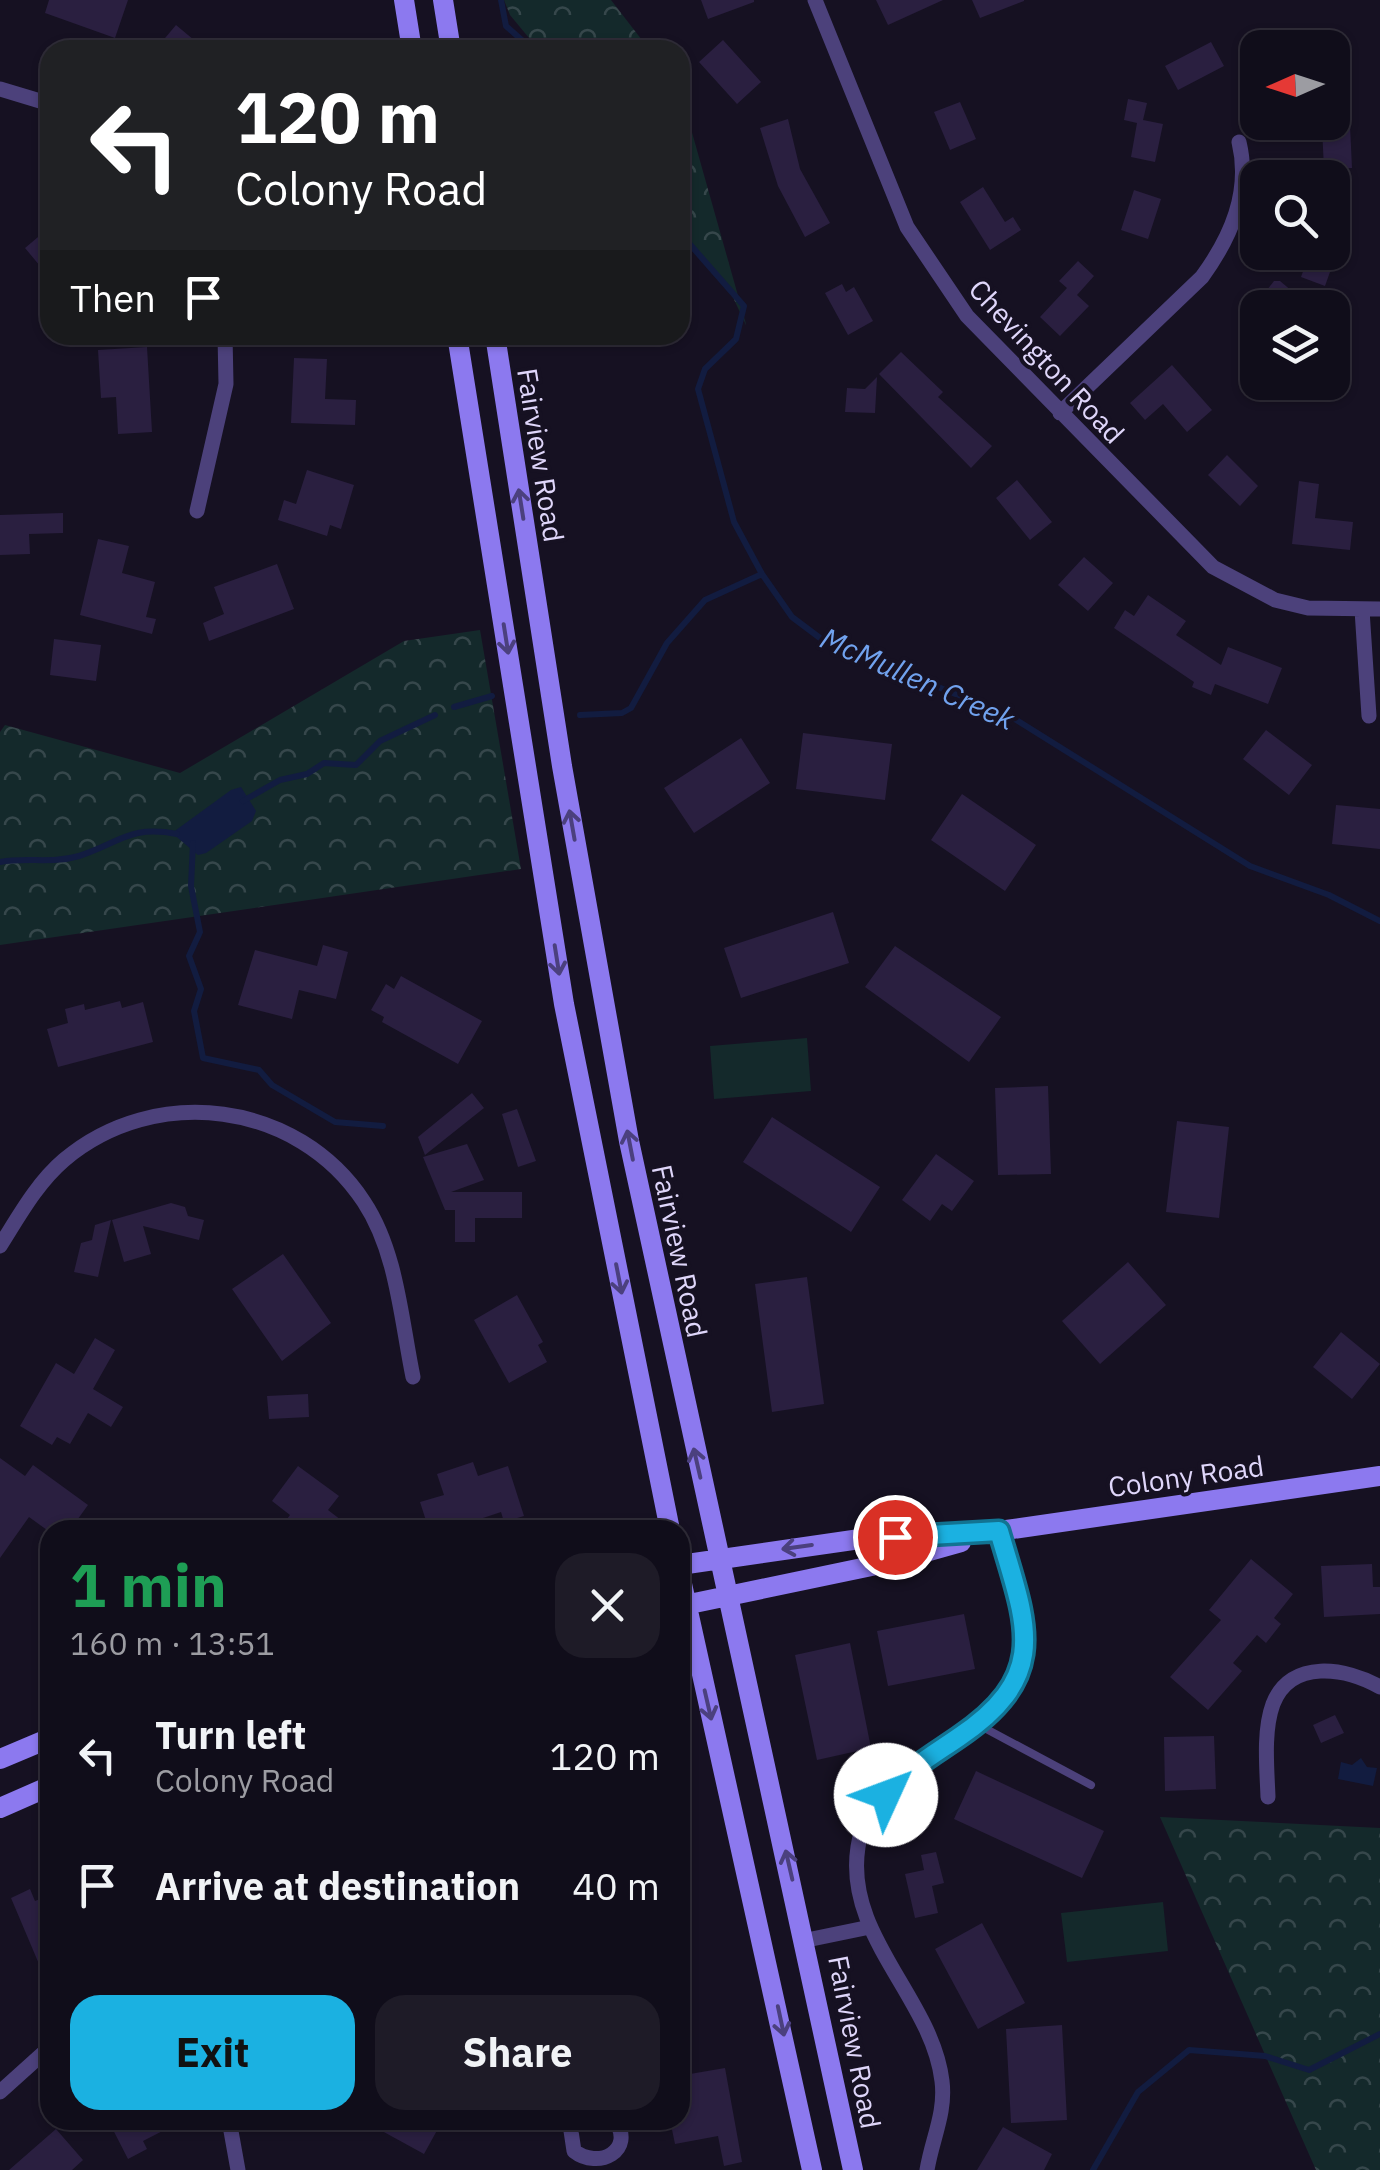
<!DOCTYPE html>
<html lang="en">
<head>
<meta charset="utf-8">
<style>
  body { margin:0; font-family:"IBM Plex Sans",sans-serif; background:#1e1b27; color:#f1f3f6; height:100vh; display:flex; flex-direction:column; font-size:38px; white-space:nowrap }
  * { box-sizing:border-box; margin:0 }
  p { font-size:32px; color:#9c9ca2 }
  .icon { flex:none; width:55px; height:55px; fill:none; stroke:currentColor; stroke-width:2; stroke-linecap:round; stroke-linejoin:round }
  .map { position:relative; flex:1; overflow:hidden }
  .panel { position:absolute; left:40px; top:1520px; width:650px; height:610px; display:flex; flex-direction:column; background:#100d1a; border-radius:30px; box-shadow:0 2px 8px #0004,0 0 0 2px #302d39 }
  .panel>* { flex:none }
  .top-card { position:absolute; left:40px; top:40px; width:650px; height:305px; border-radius:30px; box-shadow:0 2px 8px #0004,0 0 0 2px #302d39; background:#202124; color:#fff; overflow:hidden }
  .needle { width:65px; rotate:267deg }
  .controls { position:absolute; left:1240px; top:30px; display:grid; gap:20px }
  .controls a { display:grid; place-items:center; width:110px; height:110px; border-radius:20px; background:#100d1a; box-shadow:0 2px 8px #0004,0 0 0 2px #302d39; font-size:50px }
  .pin { position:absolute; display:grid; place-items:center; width:85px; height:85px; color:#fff; margin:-42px; border:5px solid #fff; border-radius:50%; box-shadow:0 2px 10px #0007 }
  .me { position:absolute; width:110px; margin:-55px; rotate:47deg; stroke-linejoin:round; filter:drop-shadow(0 0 8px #0008) }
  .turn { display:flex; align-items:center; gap:35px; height:210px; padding:0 30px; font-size:45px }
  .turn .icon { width:130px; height:130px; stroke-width:2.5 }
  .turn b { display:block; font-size:70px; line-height:85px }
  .then { display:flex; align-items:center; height:95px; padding:0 30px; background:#0003; gap:20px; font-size:38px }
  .round { display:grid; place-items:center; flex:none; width:105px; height:105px; border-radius:30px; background:#1e1b27 }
  .head { display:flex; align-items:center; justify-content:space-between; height:170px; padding:0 30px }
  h1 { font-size:60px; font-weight:700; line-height:75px; color:#1e9e55 }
  .cta { display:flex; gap:20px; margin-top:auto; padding:20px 30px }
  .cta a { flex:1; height:115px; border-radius:30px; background:#1bb1e1; color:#111; font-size:40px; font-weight:700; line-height:115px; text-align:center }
  .cta a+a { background:#1e1b27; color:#f1f3f6 }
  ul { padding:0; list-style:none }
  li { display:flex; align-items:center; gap:30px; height:130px; padding:0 30px }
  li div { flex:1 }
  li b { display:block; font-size:38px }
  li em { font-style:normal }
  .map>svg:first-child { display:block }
</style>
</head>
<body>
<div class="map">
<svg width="1380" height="2170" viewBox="0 0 1380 2170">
  <defs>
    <pattern id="forest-crowns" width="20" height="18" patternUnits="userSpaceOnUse" patternTransform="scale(2.5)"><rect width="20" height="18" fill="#14292b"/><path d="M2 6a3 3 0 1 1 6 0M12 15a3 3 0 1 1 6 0" fill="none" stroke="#36474b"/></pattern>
  </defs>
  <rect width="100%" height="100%" fill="#161122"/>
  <path fill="url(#forest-crowns)" d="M504,0H611L645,44L659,38L665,50H539L510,15Z
    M680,90L746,324V325L730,291L680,232Z
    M480,630L521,869L0,945V732L5,725L180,773L404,641Z
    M1160,1817L1380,1828V2170H1316Z"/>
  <path fill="#14292b" d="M807,1038L811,1091L714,1099L710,1046Z
    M1163,1902L1168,1951L1067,1962L1061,1913Z"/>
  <path fill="#121c40" d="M241,787L256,811L252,821L206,853L198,855L172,833L231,790Z
    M1361,1758L1367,1767L1377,1768L1373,1786L1338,1779L1341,1762L1352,1765Z"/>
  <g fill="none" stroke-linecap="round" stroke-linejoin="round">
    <path stroke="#121c40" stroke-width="6" d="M501,0L506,26L533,50
      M680,233L744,306L736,339L705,369L698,389L734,522L762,574L792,617L824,641L1010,716L1250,866L1329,895L1380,921
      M454,707L492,696
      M580,715L622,713L631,708L667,643L705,600L762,574
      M243,801L280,780L307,774L324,763L356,765L380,741L435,715
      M193,843L191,886L200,932L189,956L201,989L194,1011L203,1058L259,1070L272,1085L335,1122L383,1126
      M0,862C26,857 52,864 79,856C120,843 129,825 177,834
      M1093,2170L1138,2092L1189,2050L1265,2056L1309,2070L1380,2034"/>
  </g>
  <path fill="#2a1f40" d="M49,0H128L115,38L45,13Z
    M701,0H754V2L708,19Z
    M876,0H943L888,25Z
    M972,0H1024V1L980,18Z
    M176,25L206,50H155Z
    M1265,31L1299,48H1257Z
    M723,40L761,82L737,104L699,62Z
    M1211,42L1224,66L1178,90L1165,66Z
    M1128,99L1147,103L1143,120L1163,124L1155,162L1131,157L1137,123L1124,120Z
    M960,102L976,139L950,150L934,112Z
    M788,119L800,169L830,223L805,237L778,186L760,128Z
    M1350,125L1352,168L1324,169L1322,127Z
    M983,187L1005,222L1013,217L1021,230L990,250L960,202Z
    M1134,190L1161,199L1148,239L1121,230Z
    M1332,210L1350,216L1325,286L1301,277L1310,252H1332Z
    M50,227V278L25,248Z
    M1078,261L1094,276L1077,295L1089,306L1060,336L1040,317L1067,288L1059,281Z
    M1274,281H1280L1312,308H1253Z
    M842,284L846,292L854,287L873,321L848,335L825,293Z
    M147,347L152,432L118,434L116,397L101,398L98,350Z
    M901,352L943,392L938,397L992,446L971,468L879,374Z
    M294,358L327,359L325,399L356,400L355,425L291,423Z
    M1172,365L1212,410L1187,432L1163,404L1145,420L1130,403Z
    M877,377L875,413L845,412L847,388L865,389Z
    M1227,455L1258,486L1240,506L1208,475Z
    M307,470L354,485L341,529L330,525L327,536L278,520L284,500L296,504Z
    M1017,480L1052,522L1030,540L996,498Z
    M1299,481L1319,484L1315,518L1353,522L1350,550L1292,544Z
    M63,513V533L29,534L30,554L0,555V515Z
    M98,539L129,546L122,573L155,582L146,617L156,619L152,634L80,615Z
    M1084,557L1113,583L1088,611L1058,585Z
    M277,564L294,609L209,641L203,623L224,614L214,587Z
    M1148,595L1186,621L1176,635L1221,665L1228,647L1282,668L1268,704L1215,684L1211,695L1192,687L1194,682L1114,628L1125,610L1134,616Z
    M54,639L101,645L96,681L50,675Z
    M1266,730L1312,765L1289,795L1243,759Z
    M803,733L892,744L885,800L796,789Z
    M741,738L770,783L694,833L664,788Z
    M962,794L1036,845L1005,891L931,840Z
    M1336,805L1380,809V849L1332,844Z
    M833,912L849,963L741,998L724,948Z
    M323,945L348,952L336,999L299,990L292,1019L238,1005L255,950L317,966Z
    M895,946L1001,1017L969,1062L865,987Z
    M401,976L482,1021L458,1064L382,1022L384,1017L371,1010L386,984L394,989Z
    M120,1001L122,1008L143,1002L153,1042L58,1067L47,1029L68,1023L65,1009L84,1004L85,1010Z
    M1048,1086L1051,1174L998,1175L995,1088Z
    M472,1093L484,1108L425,1155L418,1137Z
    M517,1109L536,1161L518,1167L502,1114Z
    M772,1117L880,1187L851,1232L743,1162Z
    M1177,1121L1229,1127L1219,1218L1166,1212Z
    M467,1144L484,1180L451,1192H522V1218H475V1242H455V1210H445L423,1157Z
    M936,1154L974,1181L952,1211L942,1204L930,1221L902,1200Z
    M171,1203L185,1207L188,1216L204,1220L199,1240L143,1226L151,1254L124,1262L112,1220Z
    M111,1220L98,1277L74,1272L81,1243L92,1240L95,1225Z
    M283,1254L331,1323L282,1361L232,1289Z
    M1128,1262L1166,1305L1100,1364L1062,1321Z
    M807,1277L824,1404L772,1412L755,1284Z
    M517,1295L543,1342L538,1345L547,1362L509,1383L474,1320Z
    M1341,1332L1380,1364L1352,1399L1313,1367Z
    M95,1338L115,1350L93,1389L123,1407L111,1427L88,1413L70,1444L57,1437L52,1445L20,1426L56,1363L74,1374Z
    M308,1394L309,1417L269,1419L267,1396Z
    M0,1458L25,1476L33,1465L88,1505L70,1530H47L29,1517L0,1558Z
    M473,1462L478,1476L508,1466L524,1516L504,1522L501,1512L447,1530H429L420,1502L444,1495L437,1474Z
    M298,1466L339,1496L328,1510L354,1530H279L290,1515L272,1501Z
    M1251,1559L1293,1594L1274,1618L1281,1624L1266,1643L1257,1635L1233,1663L1242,1671L1208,1710L1170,1677L1221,1620L1209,1610Z
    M1372,1564L1373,1587H1380V1614L1324,1617L1321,1566Z
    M964,1614L975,1669L888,1686L877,1631Z
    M850,1643L871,1748L817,1760L795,1655Z
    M1335,1715L1344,1733L1321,1743L1313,1725Z
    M1214,1736L1216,1789L1165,1791L1164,1737Z
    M976,1771L1104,1831L1082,1878L954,1819Z
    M936,1852L944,1883L932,1886L938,1913L915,1918L905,1874L924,1870L921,1855Z
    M30,1889L35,1901L50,1895V1990L11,1898Z
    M982,1923L1025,2003L978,2029L935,1949Z
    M1062,2025L1067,2120L1011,2123L1006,2029Z
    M725,2068L742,2162L724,2166L718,2136L675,2144L670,2120H680V2088L692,2086L690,2074Z
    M108,2120H184L143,2141L147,2149L128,2159Z
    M362,2120H431L440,2125L424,2154Z
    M1003,2127L1052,2154L1044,2170H977Z
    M56,2129L83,2160L72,2170H9Z"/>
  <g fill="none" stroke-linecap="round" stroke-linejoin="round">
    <path stroke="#4c417b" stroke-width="8" d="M977,1724L1091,1785"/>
    <path stroke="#4c417b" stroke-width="15" d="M815,0L907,227L967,316L1213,567L1275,600L1308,608L1380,609
      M0,89L50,104
      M1060,413L1202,277C1231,237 1251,192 1239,142
      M197,511L226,384L225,335
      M1362,610L1369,716
      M0,1246C19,1216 37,1183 64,1160C155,1083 298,1101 364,1202C397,1252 401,1319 413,1377
      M1268,1797C1267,1769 1263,1731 1273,1704C1291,1658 1346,1668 1380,1687
      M807,1940L870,1927
      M0,2092L50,2047
      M229,2120L238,2170
      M577,2120L571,2131L574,2151C598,2170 636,2151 615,2120
      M927,2170C932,2139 946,2113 942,2081C932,1998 844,1936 858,1847C873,1745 1023,1748 1025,1635C1025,1600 1009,1564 999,1531"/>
    <path stroke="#8c79ef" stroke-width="20" d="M404,0L412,50
      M443,0L451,50
      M457,335L564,1004L670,1530
      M495,335L562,766L629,1141L853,2170
      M680,1565L860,1539L999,1531L1380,1476
      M680,1575L812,2170
      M680,1606L886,1563L961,1542
      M0,1759L50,1738
      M0,1808L50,1786"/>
  </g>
  <defs><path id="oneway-shaft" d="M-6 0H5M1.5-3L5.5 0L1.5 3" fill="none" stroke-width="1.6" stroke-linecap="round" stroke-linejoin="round" transform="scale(2.5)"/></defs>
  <g stroke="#4b407e">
    <use href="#oneway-shaft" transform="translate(521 504) rotate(-99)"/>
    <use href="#oneway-shaft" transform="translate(506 639) rotate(81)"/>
    <use href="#oneway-shaft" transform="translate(572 825) rotate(-100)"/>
    <use href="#oneway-shaft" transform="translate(557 960) rotate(81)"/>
    <use href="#oneway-shaft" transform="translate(630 1145) rotate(-101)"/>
    <use href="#oneway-shaft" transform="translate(619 1279) rotate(79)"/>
    <use href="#oneway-shaft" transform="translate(697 1463) rotate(-103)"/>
    <use href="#oneway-shaft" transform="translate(797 1547) rotate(172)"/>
    <use href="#oneway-shaft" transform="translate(708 1705) rotate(77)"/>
    <use href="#oneway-shaft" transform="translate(789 1865) rotate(-103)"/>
    <use href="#oneway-shaft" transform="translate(781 2021) rotate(78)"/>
  </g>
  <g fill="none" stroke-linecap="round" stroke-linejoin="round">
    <defs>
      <path id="route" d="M886,1795C906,1770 933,1755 959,1737C1052,1674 1026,1624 999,1531L895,1537"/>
    </defs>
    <use href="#route" stroke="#127392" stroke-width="25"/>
    <use href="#route" stroke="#1bb1e1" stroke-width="18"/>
  </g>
  <g text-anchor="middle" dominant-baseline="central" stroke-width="8" stroke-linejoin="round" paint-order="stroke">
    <g font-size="28" fill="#dfd6fa" stroke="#161122">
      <text transform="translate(1047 361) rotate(47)">Chevington Road</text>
      <text transform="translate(541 455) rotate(81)">Fairview Road</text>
      <text transform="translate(680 1251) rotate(78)">Fairview Road</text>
      <text transform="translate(1186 1476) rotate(-8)">Colony Road</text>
      <text transform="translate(855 2042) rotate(79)">Fairview Road</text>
    </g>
    <g font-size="30" font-style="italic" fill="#71a2ee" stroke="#161122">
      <text transform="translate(918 678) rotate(24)">McMullen Creek</text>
    </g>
  </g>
</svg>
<div class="controls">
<a><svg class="needle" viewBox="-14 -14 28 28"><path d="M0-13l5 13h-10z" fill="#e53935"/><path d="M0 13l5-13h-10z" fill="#9c9ca2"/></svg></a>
<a><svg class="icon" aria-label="search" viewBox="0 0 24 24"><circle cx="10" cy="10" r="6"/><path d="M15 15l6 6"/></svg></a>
<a><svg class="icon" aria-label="layers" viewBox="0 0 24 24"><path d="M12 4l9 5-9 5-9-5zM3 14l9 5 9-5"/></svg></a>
</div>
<div class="pin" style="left:895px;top:1537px;background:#d93025"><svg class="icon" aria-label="arrive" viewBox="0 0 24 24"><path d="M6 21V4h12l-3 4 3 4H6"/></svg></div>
<svg class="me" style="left:886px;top:1795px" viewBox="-20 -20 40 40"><circle r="19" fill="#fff"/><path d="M0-13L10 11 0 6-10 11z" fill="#1bb1e1"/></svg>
<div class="top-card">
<div class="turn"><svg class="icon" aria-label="left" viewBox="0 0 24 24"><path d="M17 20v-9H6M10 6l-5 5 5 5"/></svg><div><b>120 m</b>Colony Road</div></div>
<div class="then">Then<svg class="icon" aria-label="arrive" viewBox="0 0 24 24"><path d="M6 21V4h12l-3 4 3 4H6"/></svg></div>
</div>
<section class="panel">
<div class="head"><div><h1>1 min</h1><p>160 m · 13:51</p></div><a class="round"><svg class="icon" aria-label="close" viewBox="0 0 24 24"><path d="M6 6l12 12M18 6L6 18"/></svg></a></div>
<ul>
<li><svg class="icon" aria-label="left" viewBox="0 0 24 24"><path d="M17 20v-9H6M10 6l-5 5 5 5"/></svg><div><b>Turn left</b><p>Colony Road</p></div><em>120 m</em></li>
<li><svg class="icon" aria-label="arrive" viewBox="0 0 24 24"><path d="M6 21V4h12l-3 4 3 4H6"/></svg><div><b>Arrive at destination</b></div><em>40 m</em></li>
</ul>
<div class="cta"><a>Exit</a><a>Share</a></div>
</section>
</div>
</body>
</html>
